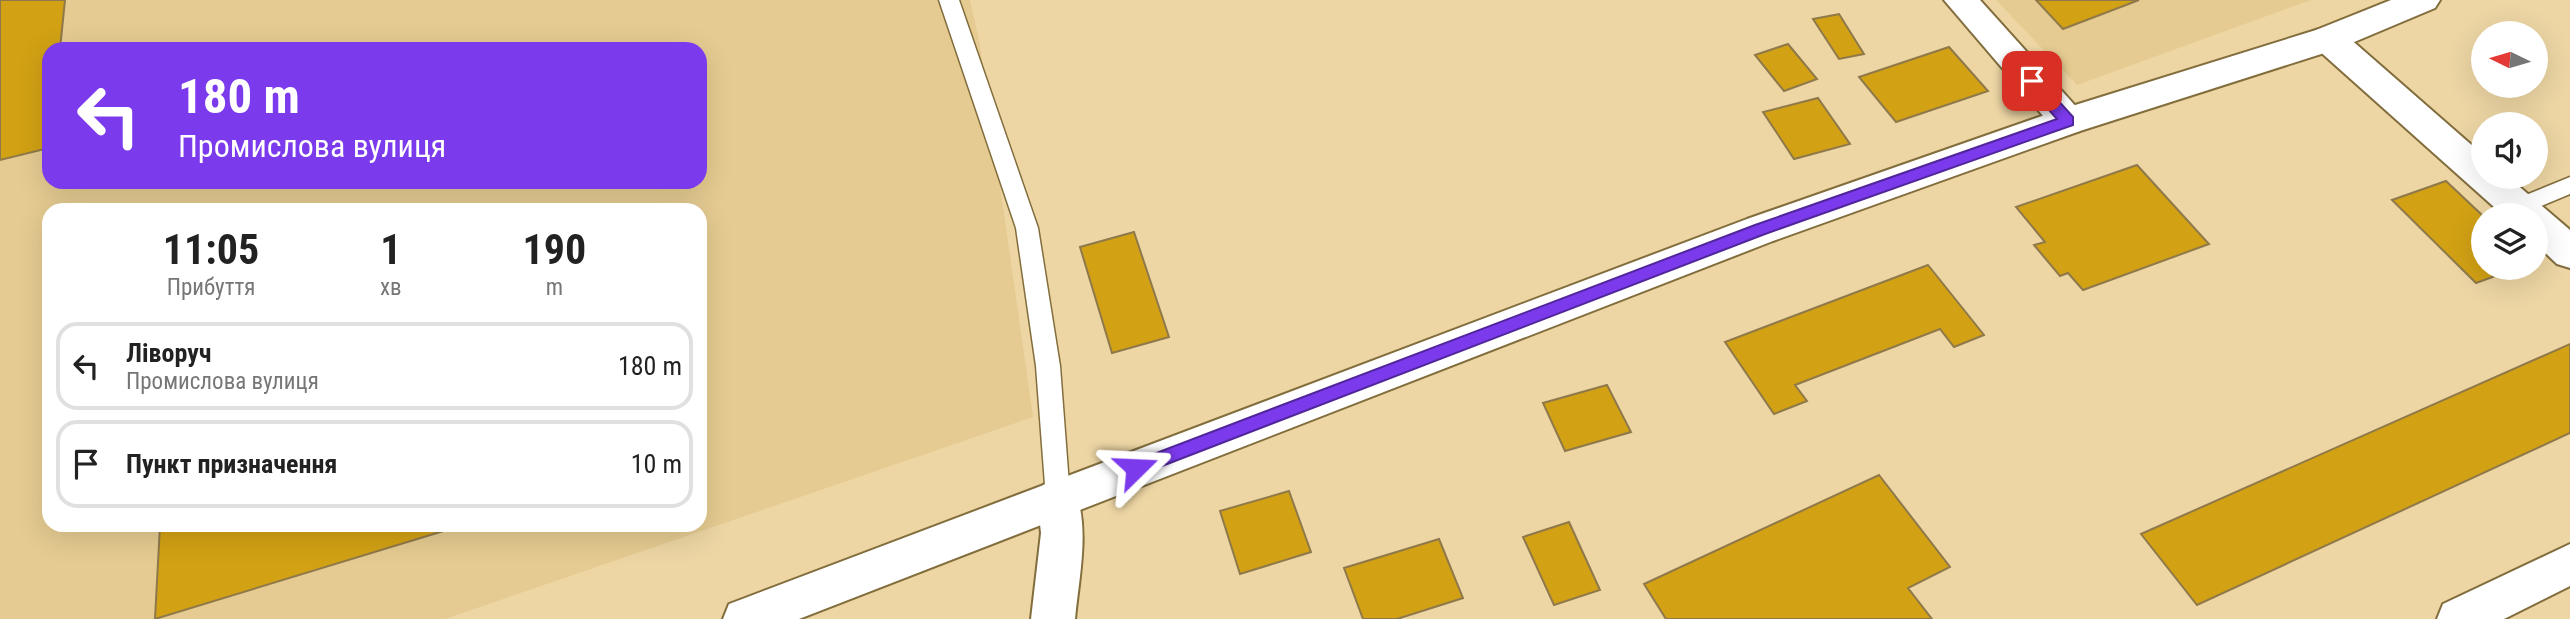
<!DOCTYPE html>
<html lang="uk">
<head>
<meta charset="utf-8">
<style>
  body { margin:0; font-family:"Roboto Condensed",sans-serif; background:#f6f6f6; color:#222; height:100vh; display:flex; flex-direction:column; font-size:26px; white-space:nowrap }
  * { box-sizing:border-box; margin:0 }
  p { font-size:23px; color:#767676 }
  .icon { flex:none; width:38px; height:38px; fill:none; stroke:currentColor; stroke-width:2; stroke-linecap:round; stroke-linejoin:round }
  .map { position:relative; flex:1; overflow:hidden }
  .sheet { position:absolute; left:42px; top:203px; width:665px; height:329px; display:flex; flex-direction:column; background:#fff; border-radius:21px; box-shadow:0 7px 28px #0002 }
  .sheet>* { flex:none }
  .top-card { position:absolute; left:42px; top:42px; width:665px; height:147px; border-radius:21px; box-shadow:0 7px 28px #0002; background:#7c3aed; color:#fff; overflow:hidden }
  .needle { width:46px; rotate:275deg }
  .controls { position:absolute; left:2471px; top:21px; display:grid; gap:14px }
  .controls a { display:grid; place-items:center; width:77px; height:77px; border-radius:50%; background:#fff; box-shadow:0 7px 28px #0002; font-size:35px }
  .pin { position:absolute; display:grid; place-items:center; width:60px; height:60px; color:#fff; margin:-30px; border-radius:14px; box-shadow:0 4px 10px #0006 }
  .me { position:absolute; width:77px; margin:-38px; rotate:69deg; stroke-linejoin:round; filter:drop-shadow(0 0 5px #0008) }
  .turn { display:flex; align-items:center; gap:24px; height:147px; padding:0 21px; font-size:32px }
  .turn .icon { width:91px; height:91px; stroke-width:2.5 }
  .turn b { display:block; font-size:49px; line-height:60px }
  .eta { display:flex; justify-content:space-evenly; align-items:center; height:119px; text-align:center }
  .eta b { font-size:42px; font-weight:700; line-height:49px }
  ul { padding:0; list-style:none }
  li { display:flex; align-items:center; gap:21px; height:88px; margin:0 14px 10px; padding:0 7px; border:4px solid #e0e0e0; border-radius:21px }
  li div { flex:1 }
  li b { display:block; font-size:26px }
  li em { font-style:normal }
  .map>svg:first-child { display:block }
</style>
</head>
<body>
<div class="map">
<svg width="2570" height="619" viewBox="0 0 2570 619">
  <rect width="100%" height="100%" fill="#edd6a4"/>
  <path fill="#e5cb91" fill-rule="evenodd" d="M0,0H970L980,45L1033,417L445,619H0ZM49,49H700V182H49ZM49,210H700V525H49Z
    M1996,0H2311L2077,85Z"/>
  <path fill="#d2a114" stroke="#8f794a" stroke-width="2" d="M0,0H65L60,49H49V148L0,160Z
    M2036,0H2139L2063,29Z
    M1839,14L1864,54L1839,59L1813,19Z
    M1788,44L1817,79L1784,91L1755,55Z
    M1949,47L1988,91L1896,122L1859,77Z
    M1818,98L1850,144L1794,159L1763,112Z
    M2137,165L2209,244L2083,290L2068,273L2060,276L2034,245L2045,242L2016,207Z
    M2446,181L2483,216V268H2517L2476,283L2392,200Z
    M1134,232L1169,337L1112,353L1080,247Z
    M1928,265L1984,335L1954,347L1940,329L1795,385L1807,401L1774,414L1725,342Z
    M2570,344V433L2197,605L2141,534Z
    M1607,385L1631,432L1565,451L1543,403Z
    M1879,475L1950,567L1908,588L1932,619H1666L1644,584Z
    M1289,491L1311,552L1240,574L1220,511Z
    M1569,522L1600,590L1554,605L1523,537Z
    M160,525H460V526L155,619Z
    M1439,539L1463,598L1397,619H1363L1344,568Z"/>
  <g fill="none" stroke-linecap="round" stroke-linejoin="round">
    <defs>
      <path id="service" d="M939,0H959L1038,228L1060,366L1070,498L1067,506L1058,509L1049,506L1046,498L1036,366L1016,228Z
        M2570,177V194L2520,215L2511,213L2508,207L2511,201Z"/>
      <path id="minor" d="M1944,0H1980L2080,111L2086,121L2080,131L2068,134L2056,131Z
        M2328,27L2340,30L2483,155V177H2508L2570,230V268L2557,264L2536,244V215H2503L2316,48L2311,39L2316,30Z
        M1058,479L1073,485C1091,526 1079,576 1075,619H1031L1041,533L1037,498L1043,485Z
        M2570,544V586L2504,619H2437L2443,604Z"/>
      <path id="tertiary" d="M2391,0H2440L2435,8L2340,48L2080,131L1773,241L799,619H723L729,604L745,598L1747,219L2056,111L2316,30Z"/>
    </defs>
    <use href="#service" stroke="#826d3d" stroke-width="3"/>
    <use href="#minor" stroke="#826d3d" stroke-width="4"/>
    <use href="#tertiary" stroke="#826d3d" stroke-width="4"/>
    <use href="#service" fill="#fff" fill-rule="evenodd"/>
    <use href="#minor" fill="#fff" fill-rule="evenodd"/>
    <use href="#tertiary" fill="#fff" fill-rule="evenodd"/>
  </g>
  <path fill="#7c3aed" stroke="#51269a" stroke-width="2" d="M2032,75L2037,77L2073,117V125L1765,234L1136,476L1127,468L1130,463L1755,225L2057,119L2027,85L2025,81Z"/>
</svg>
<div class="controls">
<a><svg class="needle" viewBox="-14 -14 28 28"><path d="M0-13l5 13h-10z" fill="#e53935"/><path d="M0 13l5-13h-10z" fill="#767676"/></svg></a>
<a><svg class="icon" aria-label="sound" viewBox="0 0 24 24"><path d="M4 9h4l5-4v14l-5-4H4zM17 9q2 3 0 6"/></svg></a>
<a><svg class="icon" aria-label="layers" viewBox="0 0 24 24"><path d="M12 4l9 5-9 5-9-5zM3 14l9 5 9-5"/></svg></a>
</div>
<div class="pin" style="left:2032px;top:81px;background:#d93025"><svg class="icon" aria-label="arrive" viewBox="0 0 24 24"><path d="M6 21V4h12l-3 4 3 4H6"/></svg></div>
<svg class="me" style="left:1136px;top:468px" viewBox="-20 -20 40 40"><path d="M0-17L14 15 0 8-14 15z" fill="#7c3aed" stroke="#fff" stroke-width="4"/></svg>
<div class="top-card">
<div class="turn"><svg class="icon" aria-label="left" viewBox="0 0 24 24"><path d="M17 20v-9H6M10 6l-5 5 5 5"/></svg><div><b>180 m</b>Промислова вулиця</div></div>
</div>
<section class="sheet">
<div class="eta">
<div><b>11:05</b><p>Прибуття</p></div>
<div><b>1</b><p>хв</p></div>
<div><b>190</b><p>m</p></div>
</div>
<ul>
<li><svg class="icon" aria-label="left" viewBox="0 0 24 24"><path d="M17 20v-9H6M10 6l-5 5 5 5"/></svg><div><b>Ліворуч</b><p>Промислова вулиця</p></div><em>180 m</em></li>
<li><svg class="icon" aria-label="arrive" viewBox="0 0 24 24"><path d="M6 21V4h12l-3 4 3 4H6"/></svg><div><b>Пункт призначення</b></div><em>10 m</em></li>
</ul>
</section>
</div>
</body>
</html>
